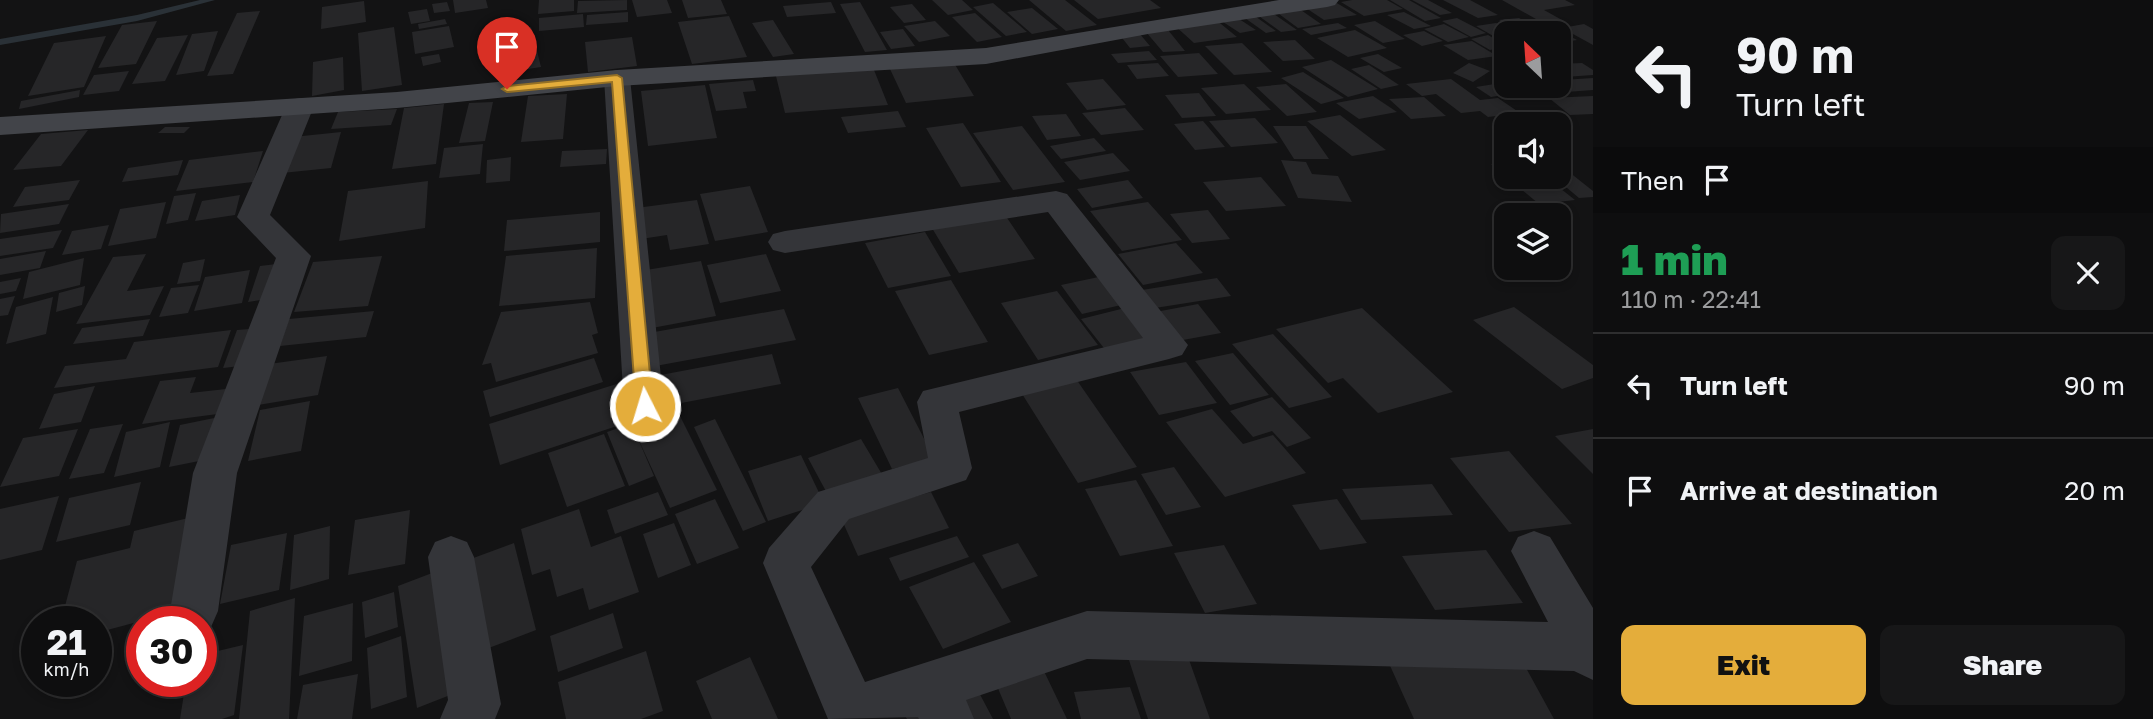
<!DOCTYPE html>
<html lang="en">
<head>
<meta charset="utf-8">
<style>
  body { margin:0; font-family:"Golos Text",sans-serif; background:#171718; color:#f1f3f6; height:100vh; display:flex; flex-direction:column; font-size:26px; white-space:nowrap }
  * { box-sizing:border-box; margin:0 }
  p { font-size:23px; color:#9b9c9e }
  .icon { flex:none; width:38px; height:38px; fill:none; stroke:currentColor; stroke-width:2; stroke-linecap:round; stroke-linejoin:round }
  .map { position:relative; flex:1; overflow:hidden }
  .sheet { display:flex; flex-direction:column; background:#0e0e0f; width:560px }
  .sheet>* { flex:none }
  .guide { background:#0e0e0f; color:#f1f3f6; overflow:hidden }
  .needle { width:46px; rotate:335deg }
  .buttons { position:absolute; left:1494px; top:21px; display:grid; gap:14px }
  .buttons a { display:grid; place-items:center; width:77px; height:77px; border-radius:14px; background:#0e0e0f; box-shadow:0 4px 10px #0003,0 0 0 2px #2e2e2f; font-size:35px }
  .speed { position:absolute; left:21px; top:606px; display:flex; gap:14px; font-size:35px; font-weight:700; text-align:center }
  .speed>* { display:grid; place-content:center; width:91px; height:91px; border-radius:50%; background:#0e0e0f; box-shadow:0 4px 10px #0003,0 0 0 2px #2e2e2f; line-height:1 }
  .speed small { font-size:18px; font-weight:400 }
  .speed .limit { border:10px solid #d22; background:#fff; color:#111 }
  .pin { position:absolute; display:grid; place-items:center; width:60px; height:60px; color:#fff; margin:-72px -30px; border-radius:50% 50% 50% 0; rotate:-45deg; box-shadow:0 0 7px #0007 }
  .pin .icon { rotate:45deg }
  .me { position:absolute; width:77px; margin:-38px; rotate:355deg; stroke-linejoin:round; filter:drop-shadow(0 0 5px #0008) }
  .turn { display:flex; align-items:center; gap:24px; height:147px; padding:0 28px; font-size:32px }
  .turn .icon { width:91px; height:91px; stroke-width:2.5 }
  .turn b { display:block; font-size:49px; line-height:60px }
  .then { display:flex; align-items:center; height:66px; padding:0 28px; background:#0003; gap:14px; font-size:26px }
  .round { display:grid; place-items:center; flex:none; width:74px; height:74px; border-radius:14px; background:#171718 }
  .head { display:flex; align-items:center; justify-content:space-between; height:119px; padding:0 28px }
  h1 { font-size:42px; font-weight:800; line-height:52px; color:#1e9e55 }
  .action { display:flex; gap:14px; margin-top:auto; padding:14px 28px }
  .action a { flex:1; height:80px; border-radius:14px; background:#e4ad3b; color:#111; font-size:28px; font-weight:800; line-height:80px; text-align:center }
  .action a+a { background:#171718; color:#f1f3f6 }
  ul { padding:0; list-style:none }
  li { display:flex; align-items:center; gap:21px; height:105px; padding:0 28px; border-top:2px solid #2e2e2f }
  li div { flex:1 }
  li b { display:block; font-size:26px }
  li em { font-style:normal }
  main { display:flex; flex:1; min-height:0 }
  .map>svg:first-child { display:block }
</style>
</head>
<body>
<main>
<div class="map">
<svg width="1593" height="719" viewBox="0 0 1593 719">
  <rect width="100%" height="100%" fill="#131314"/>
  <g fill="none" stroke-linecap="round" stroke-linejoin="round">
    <path fill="#2a3137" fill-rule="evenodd" d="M200,0H215L137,21L0,45V39L137,15Z"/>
  </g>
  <path fill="#262628" d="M453,0H486L488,8L455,13Z
    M539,0H574V11L538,14Z
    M627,0V10L577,13L578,1Z
    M632,0H667L672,13L637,17Z
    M682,0H721L727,14L688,18Z
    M932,0H962L973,10L948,15Z
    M1029,0H1065L1097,25L1066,31Z
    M1074,0H1150L1161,8L1098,19Z
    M1352,0H1387L1403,9L1364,16L1341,2Z
    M1390,0H1409L1441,18L1425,21Z
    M1412,0H1428L1452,13L1440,15Z
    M1443,0H1470L1498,15L1478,18Z
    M1502,0H1565L1575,5L1544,10L1562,20L1543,23Z
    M364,1L366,22L321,29L322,7Z
    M447,2L450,11L434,13L432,4Z
    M831,2L836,13L787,17L783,6Z
    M860,2L887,50L865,52L840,4Z
    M1335,2L1357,15L1324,20L1303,6Z
    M993,3L1027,32L1006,36L973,7Z
    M912,4L926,20L904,23L890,7Z
    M1032,8L1058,29L1032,34L1007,12Z
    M1298,8L1321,24L1298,28L1275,11Z
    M427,9L430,21L411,24L408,12Z
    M260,11L233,74L207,76L237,13Z
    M628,12V22L586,25L587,15Z
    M1271,12L1297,30L1281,32L1256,14Z
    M1404,12L1431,26L1414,29L1387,15Z
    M975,13L1002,37L977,42L952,17Z
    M583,14L584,27L539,31V18Z
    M1252,14L1276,31L1266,33L1242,16Z
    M729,16L747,57L692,64L678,22Z
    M1236,17L1256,30L1240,33L1220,20Z
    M1457,18L1486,33L1471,37L1442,21Z
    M1519,18L1535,27L1548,25L1577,40L1559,43V33H1521L1499,20Z
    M445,19L447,24L419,29L418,24Z
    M1215,19L1237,37L1194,43L1173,24Z
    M773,20L794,54L773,57L752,23Z
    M157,21L136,64L98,68L122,25Z
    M935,21L950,36L919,42L904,26Z
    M1375,21L1405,39L1383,43L1354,25Z
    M1338,23L1347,28L1311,35L1302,29Z
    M1496,23L1515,33H1507V44L1476,26Z
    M1444,24L1469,37L1448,42L1424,29Z
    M1584,24L1593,29V45L1562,28Z
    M449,26L454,47L415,54L412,32Z
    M394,27L402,85L362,91L358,33Z
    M531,27L541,67L501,73L493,32Z
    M903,29L915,46L891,49L880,32Z
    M1168,30L1185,51L1163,52L1146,32Z
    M1355,30L1387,48L1348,57L1317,38Z
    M218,31L204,71L176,75L192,34Z
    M1424,31L1443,41L1422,46L1403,35Z
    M1139,33L1150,46L1130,48L1119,34Z
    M188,35L165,81L132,84L157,38Z
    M1488,35L1507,46L1490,50L1471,39Z
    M106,36L84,87L28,96L54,43Z
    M632,37L637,66L588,72L585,42Z
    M1295,40L1315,59L1283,61L1263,42Z
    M1472,41L1497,56L1468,60L1443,45Z
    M1242,43L1272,72L1234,75L1205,46Z
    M1149,51L1157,60L1118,63L1111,54Z
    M1199,53L1218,74L1178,77L1160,56Z
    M439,54L441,62L423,66L421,57Z
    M1378,54L1402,68L1384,72L1360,58Z
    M343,57L344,90L312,96L313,62Z
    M1331,60L1378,89L1348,97L1302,67Z
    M954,63L974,96L906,103L890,69Z
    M1158,63L1169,76L1137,79L1127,65Z
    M1469,63L1490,71L1473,82L1453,73Z
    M1582,63L1593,70V75L1565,77L1559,73V64Z
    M872,65L888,105L785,113L775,72Z
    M1369,65L1399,85L1381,89L1351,69Z
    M129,71L119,91L83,95L94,75Z
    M1303,72L1344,98L1321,104L1281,78Z
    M1559,78L1562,80L1593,78V90L1553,93L1543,86H1559Z
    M1103,79L1126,105L1087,110L1066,83Z
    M1451,79L1480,100L1498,98L1520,113L1488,117L1480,111L1461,113L1436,94L1422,96L1406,84Z
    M753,80L756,91L743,92L747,108L716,111L709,84Z
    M1507,82V86L1522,92L1491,97L1476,87Z
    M1244,84L1271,110L1226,114L1201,88Z
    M1286,84L1317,112L1287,116L1256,87Z
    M705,85L717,138L648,146L641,91Z
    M1519,86H1539L1552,95L1534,97Z
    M80,90L79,97L19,109L21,101Z
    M1199,93L1216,116L1182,118L1165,95Z
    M567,94L563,139L521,142L528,96Z
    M1373,96L1397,112L1359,119L1336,103Z
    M1593,96V114L1570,115L1549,98Z
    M1424,97L1446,116L1411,119L1389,99Z
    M493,102L485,141L459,143L469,103Z
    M444,104L436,164L392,169L404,108Z
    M1125,108L1144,130L1101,135L1082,113Z
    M397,109L391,125L331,129L338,112Z
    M898,111L906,127L848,133L841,117Z
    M1066,114L1081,136L1047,140L1032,116Z
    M1340,115L1386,150L1352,156L1307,121Z
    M1255,118L1278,143L1231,147L1209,121Z
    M1203,121L1225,147L1195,150L1174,124Z
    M963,123L1001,182L961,187L926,128Z
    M1022,126L1065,182L1013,190L973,133Z
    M1273,126H1306L1329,159H1294Z
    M165,127H190L184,133H158Z
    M88,130L61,166L13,170L41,134Z
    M341,132L331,168L282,173L293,137Z
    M1094,138L1106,151L1061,159L1050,146Z
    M483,144L480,174L439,178L444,148Z
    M607,149L606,164L560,167L562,151Z
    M263,151L253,182L176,191L189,160Z
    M1113,153L1130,171L1080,180L1064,162Z
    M511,157L510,181L486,183L487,160Z
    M183,160L178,175L122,182L128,168Z
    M1281,160L1306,162L1312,174L1338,176L1352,202L1298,198Z
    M1507,163V177H1546L1575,200L1539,204L1491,164Z
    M1559,168H1564L1593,191V197L1579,198L1554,177H1559Z
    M1261,177L1286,206L1226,211L1203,182Z
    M80,180L69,200L13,207L25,187Z
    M1128,180L1143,198L1092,208L1077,189Z
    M428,181L425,228L339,241L348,191Z
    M750,186L768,232L715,241L700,194Z
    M196,193L188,220L166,224L174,196Z
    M240,195L235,215L195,221L202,201Z
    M697,200L709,244L670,250L667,235L641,239L636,208Z
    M166,202L156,238L108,246L120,209Z
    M1148,202L1182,240L1122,251L1090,211Z
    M69,204L59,224L0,233L1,214Z
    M1208,210L1230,239L1192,243L1170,214Z
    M600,212V242L504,251L507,220Z
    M1005,215L1035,259L959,273L932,228Z
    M109,225L101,249L62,255L72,231Z
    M62,230L53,248L0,256V239Z
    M925,232L951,276L888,288L865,243Z
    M1176,243L1203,273L1143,285L1118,254Z
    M597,248L595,298L499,306L506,256Z
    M46,251L40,268L0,275V259Z
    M146,254L127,291L164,286L150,315L76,324L113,257Z
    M766,254L781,291L720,303L707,265Z
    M382,256L368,306L294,312L313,262Z
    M84,258L80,285L23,299L29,272Z
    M205,259L200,281L177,284L183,263Z
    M701,261L716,316L652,328L640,271Z
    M285,263L274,298L248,302L260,266Z
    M250,270L242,303L194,311L205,277Z
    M1108,275L1130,303L1082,314L1061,285Z
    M21,278L16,291L0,294V282Z
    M1217,278L1231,296L1155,308L1142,290Z
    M951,280L988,342L929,355L895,291Z
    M199,285L188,313L159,317L171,288Z
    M85,286L82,305L56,312L59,293Z
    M1057,291L1098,345L1038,360L1001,303Z
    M15,296L8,315L0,316V299Z
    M53,297L46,334L6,344L16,307Z
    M590,302L598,333L592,335L598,353L496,382L491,363L482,365L501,312Z
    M1198,304L1221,333L1172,342L1150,313Z
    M1133,306L1161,338L1107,352L1081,319Z
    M1514,307L1593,365V378L1562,389L1473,320Z
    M1362,308L1417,359L1453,392L1378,413L1343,378L1328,383L1276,329Z
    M784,309L796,340L650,367L643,334Z
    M374,311L366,337L280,346L289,319Z
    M150,319L143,336L73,344L82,328Z
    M263,328L249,365L223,368L237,330Z
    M231,330L218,367L54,388L65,366L126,359L134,342Z
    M1273,334L1332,397L1289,408L1232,344Z
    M1233,353L1269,395L1230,405L1195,361Z
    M772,354L781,384L655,408L650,377Z
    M327,356L318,395L258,405L269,364Z
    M594,358L603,382L490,417L483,391Z
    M1186,362L1217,403L1159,415L1130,372Z
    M1074,376L1137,467L1078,483L1019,389Z
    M196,377L190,393L235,388L225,413L142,424L160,381Z
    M623,382L638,419L500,465L489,424Z
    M95,386L81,422L39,429L54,394Z
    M898,388L934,458L892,469L858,398Z
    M1272,397L1311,438L1287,447L1272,431L1253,437L1230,411Z
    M310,401L301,451L248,461L260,410Z
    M676,408L717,490L670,508L636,434L654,476L629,486L607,432Z
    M1212,409L1243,444L1273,435L1306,473L1225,497L1166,422Z
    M224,416L214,458L169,467L180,425Z
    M715,419L766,522L743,531L694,427Z
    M170,422L160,467L114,477L126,432Z
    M123,424L104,473L69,479L90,429Z
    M78,429L59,476L0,487L23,438Z
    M1593,429V474L1555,436Z
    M604,434L625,486L567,507L548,453Z
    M861,439L883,476L828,495L808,458Z
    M1509,451L1572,524L1509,532L1450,458Z
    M801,455L824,503L768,521L748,471Z
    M1174,467L1201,507L1166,515L1141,474Z
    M1136,480L1173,546L1120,556L1085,489Z
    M141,482L130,525L56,542L69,498Z
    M1432,484L1453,515L1361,520L1342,489Z
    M658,492L668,515L615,534L607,510Z
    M931,492L949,528L858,556L841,518Z
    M59,496L42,550L0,560V509Z
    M715,499L739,548L697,564L675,514Z
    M1337,499L1367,543L1320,550L1292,505Z
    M579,509L591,547L621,536L639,592L589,610L583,588L557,597L550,569L532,575L521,529Z
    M410,510L405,564L348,575L355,520Z
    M201,515L186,609L96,633V621H61L77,561L130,548L134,531Z
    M674,523L691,565L658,578L643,534Z
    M330,526L329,579L290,590L294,535Z
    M287,533L279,590L220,604L231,545Z
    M957,536L969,557L900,581L889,558Z
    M514,543L536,630L486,649L468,560Z
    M1018,543L1038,576L1002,589L982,555Z
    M1224,545L1257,604L1205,613L1174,553Z
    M1486,550L1523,603L1435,610L1402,556Z
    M974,562L1011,622L943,649L909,587Z
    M440,570L463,690L417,708L398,586Z
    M394,592L398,627L365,638L362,602Z
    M295,598L289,719H239L250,611Z
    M353,603L352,661L299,676L304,616Z
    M613,613L623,648L558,672L550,636Z
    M401,636L407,697L371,709L367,648Z
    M243,645L234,715L222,719H180L186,681H201V655Z
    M1383,650L1519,655L1554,719H1414Z
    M646,651L663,711L641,719H566L558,682Z
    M1187,654L1210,719H1148L1128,657Z
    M750,657L778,719H712L696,681Z
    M1041,665L1067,719H1011L994,679Z
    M358,674L352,719H297L303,685Z
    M975,685L993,719H907L904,714Z
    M1130,687L1141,719H1081L1074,692Z"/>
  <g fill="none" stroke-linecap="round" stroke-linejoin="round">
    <path fill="#343539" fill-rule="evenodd" d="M617,70L626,72L630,78L664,406L658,417L644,422L630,417L624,406L604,78L608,72Z
      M300,98L310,100L314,106L270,215L311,256L237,473L218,611L211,627L201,631V621H174L170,611L193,473L276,258L237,217L286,106L290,100Z
      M1056,191L1067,194L1188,345L1182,355L1169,359L959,412L972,468L966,480L849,519L811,567L865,682L1087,611L1548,622L1511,551L1518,537L1534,531L1550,537L1593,608V680L1574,671L1087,659L966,700L974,719H919L918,717L828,719L763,563L769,548L818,492L928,458L917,402L923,391L1143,338L1048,212L785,253L773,250L768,242L773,234L785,231Z
      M451,536L467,542L474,557L501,704L495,719H440L448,700L428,557L435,542Z"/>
    <path fill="#424449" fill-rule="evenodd" d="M1279,0H1339L1335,5L1327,7L1148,34L986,64L617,86L397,108L0,135V117L397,92L617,70L986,48Z"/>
  </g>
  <path fill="#e4ad3b" stroke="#947026" stroke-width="2" d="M617,75L622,78L653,406L650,411H639L636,406L612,82L507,92L502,89L507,86Z"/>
</svg>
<div class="buttons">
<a><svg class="needle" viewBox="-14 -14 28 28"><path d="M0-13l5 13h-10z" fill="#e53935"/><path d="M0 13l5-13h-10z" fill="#9b9c9e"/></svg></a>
<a><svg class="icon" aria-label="sound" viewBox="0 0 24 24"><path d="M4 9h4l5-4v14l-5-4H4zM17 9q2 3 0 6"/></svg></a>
<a><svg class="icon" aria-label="layers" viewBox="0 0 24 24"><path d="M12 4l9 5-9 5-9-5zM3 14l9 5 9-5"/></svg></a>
</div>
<div class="speed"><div>21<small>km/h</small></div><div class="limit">30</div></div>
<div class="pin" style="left:507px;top:89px;background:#d93025"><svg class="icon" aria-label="arrive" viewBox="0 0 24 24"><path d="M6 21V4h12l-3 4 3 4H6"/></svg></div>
<svg class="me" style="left:645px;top:406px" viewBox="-20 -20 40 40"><circle r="17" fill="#e4ad3b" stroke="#fff" stroke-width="3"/><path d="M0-11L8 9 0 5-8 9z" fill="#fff"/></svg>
</div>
<section class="sheet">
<div class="guide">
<div class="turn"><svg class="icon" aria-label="left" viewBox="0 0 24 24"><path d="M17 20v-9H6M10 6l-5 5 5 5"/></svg><div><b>90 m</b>Turn left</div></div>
<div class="then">Then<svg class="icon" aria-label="arrive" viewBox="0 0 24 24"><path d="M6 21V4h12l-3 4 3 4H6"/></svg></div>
</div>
<div class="head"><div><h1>1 min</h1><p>110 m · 22:41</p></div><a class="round"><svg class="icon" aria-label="close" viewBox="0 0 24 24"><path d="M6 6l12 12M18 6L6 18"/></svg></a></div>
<ul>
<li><svg class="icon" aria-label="left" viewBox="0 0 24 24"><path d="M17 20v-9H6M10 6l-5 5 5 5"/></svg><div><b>Turn left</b></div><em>90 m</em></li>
<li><svg class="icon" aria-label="arrive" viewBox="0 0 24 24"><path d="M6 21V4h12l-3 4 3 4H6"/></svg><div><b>Arrive at destination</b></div><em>20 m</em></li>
</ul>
<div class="action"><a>Exit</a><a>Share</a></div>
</section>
</main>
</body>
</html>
